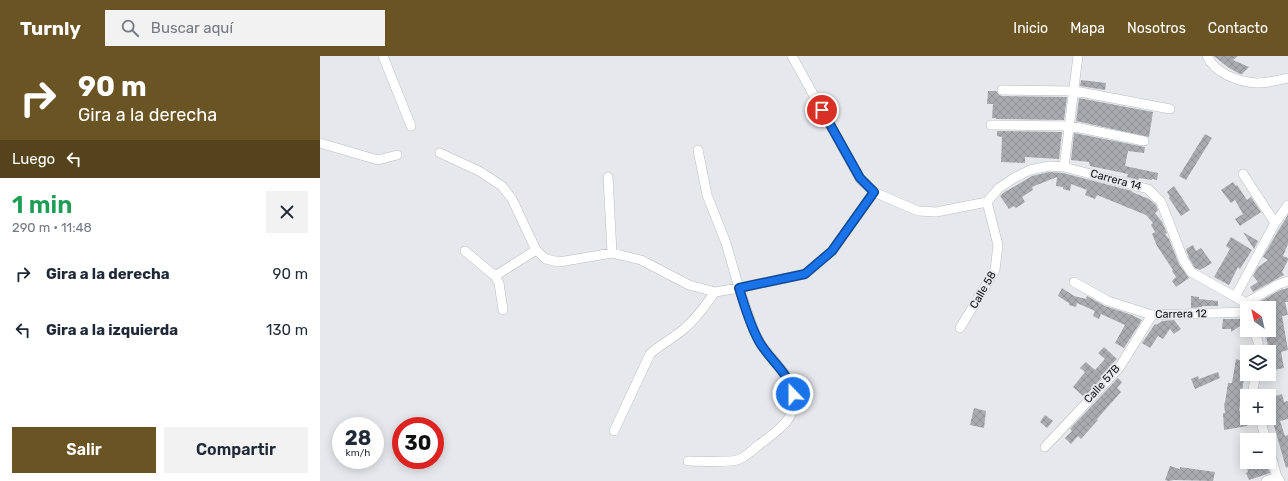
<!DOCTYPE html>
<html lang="es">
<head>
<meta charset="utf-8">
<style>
  body { margin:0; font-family:Rubik,sans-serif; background:#f2f2f3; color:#1f2937; height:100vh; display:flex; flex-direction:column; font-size:15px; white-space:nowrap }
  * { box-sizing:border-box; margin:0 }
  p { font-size:13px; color:#747a83 }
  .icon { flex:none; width:22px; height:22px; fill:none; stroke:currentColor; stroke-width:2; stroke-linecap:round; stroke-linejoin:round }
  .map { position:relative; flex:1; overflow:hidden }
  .side { display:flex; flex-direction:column; background:#fff; width:320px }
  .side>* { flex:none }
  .top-card { background:#6b5424; color:#fff; overflow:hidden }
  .needle { width:26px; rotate:326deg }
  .buttons { position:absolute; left:920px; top:245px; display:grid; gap:8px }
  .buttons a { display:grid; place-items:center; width:36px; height:36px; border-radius:0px; background:#fff; box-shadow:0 2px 10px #0003; font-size:20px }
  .speed { position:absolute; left:12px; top:361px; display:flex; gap:8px; font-size:20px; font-weight:700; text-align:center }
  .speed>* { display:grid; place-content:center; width:52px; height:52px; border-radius:50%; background:#fff; box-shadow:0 2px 10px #0003; line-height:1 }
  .speed small { font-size:10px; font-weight:400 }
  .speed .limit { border:6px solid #d22; background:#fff; color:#111 }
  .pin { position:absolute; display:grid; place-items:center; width:34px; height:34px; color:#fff; margin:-17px; border:2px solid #fff; border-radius:50%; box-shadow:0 1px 4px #0007 }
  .me { position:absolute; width:44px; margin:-22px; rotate:338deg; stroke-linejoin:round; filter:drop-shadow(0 0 3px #0008) }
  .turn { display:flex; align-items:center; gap:14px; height:84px; padding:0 12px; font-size:18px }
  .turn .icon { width:52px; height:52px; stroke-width:2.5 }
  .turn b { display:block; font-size:28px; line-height:34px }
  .then { display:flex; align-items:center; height:38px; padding:0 12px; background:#0003; gap:8px; font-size:15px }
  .round { display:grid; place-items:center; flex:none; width:42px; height:42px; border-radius:0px; background:#f2f2f3 }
  .headline { display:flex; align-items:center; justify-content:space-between; height:68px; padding:0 12px }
  h1 { font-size:24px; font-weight:600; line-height:30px; color:#1e9e55 }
  .action { display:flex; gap:8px; margin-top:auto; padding:8px 12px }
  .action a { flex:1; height:46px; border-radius:0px; background:#6b5424; color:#fff; font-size:16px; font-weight:600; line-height:46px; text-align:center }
  .action a+a { background:#f2f2f3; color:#1f2937 }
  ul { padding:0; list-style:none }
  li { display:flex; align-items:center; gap:12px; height:56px; padding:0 12px }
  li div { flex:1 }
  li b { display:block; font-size:15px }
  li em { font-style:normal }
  header { display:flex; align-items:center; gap:24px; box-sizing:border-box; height:56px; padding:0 20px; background:#6b5424; color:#fff }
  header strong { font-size:19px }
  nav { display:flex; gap:22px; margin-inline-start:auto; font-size:14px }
  .search { width:280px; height:36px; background:#f2f2f3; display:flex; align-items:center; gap:10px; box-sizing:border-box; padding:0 14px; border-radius:0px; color:#747a83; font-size:15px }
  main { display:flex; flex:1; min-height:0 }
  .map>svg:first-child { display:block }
</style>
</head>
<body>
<header>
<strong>Turnly</strong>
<div class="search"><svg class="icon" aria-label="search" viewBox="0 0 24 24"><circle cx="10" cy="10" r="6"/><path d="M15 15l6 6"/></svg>Buscar aquí</div>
<nav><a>Inicio</a><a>Mapa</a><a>Nosotros</a><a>Contacto</a></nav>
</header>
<main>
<section class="side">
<div class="top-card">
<div class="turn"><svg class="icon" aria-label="right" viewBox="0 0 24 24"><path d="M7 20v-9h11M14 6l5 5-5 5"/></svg><div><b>90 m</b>Gira a la derecha</div></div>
<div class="then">Luego<svg class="icon" aria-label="left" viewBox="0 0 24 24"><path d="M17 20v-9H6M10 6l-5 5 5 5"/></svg></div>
</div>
<div class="headline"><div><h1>1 min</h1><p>290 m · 11:48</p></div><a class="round"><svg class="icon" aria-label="close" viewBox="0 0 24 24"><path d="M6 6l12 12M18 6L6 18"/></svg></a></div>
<ul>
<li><svg class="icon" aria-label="right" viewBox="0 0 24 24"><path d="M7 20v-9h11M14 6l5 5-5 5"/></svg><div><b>Gira a la derecha</b></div><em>90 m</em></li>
<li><svg class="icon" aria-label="left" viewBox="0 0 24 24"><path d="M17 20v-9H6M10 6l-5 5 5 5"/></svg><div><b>Gira a la izquierda</b></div><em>130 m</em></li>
</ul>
<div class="action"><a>Salir</a><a>Compartir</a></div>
</section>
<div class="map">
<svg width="968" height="425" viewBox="0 0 968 425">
  <defs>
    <pattern id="building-cross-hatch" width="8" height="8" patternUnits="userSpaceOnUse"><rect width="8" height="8" fill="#a9abaf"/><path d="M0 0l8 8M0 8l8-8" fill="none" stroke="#919296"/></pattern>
  </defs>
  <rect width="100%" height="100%" fill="#e6e8ec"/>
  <path fill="url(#building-cross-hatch)" d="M894,0H918L913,4L929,11L922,18H920L909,12Z
    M761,24L786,27L785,34L760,30Z
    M668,35H676L679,39L682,40L747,41L744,64L676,63V62H672L673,48H667Z
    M759,42L833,56L829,81L756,65Z
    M677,75L742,76L739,103L705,101V107L681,106L682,81L677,80Z
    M754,77L825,91L824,97L808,95L805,110L838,117L837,124L832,123V124L819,122L818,124L807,121L808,118L770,110L769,106L751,104Z
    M885,78L892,82L866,124L859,120Z
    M729,116L743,117L812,135V136L829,143L836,149L838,154L835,157L842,166L847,177L845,178L849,183L859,208L869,222L856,231L852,225L856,221L852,215L853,214L837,190L832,178L835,176L831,169L833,167L826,159L777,139L775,143L765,139L767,134L751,128L750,135L743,133V131L736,130L737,121L712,131L713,134L702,141L705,146L696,152L694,150L689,153L680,140L683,137L712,120Z
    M913,126L916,130L917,129L927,144L931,141L941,156L920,170L915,163L923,158L915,144L911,147L901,134Z
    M854,130L870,154L861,160L849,142L850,141L847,136Z
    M968,159V188L963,200L968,202V204L962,216L964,219L933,236L930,231L938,226L933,220L938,211L948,204L943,201L958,175Z
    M923,176L938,185L934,193Z
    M911,181L932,194L920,213L918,211L909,229L894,221L910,193L906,190Z
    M873,189L876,195L881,192L892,207L880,214L875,212L869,202L866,193Z
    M742,232L754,240L766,243L767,240L785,250L812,259L822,264L804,292L795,287L805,269L781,258L779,263L773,260L775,255L757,247L756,251L749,249V247L738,240Z
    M968,232V246H965L968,259L962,260L968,294L961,296L964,312L949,315V296L945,274H949V252H943L941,245L960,234Z
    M871,240L879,241V243L898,245V250H882V251L871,252Z
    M903,263H920L923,268L911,276V273H902Z
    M854,264L861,273L854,278L850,273L843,283L838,280L830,292L822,287L835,268L836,269L842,265Z
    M784,291L797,303L788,312L789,314L764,341L753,331L765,316L760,312L766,306L775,314L785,303L778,297Z
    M916,303L927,307V313L924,322L919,355L924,354L927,370L904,374L903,357H905L904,347H905L908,327H912Z
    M898,316L900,322L875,333L871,323L878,320L879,323Z
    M798,322L802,326L797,332L801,336L777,363L778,364L761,383L758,380L751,388L745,382L752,375L750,373Z
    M962,338L964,346L968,345V363L960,365L965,380L968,379V411L966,412L949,352V342Z
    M654,352L666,355L664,372L650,369Z
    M725,359L733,365L727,372L720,366Z
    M925,406H946L950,417L929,424L926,417L928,416Z
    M850,410L860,413V411L895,416L893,425L854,424L849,425L845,424Z"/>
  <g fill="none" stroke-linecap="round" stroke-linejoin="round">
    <defs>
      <path id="minor" d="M63,0L91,70
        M472,0L540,123L554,136L598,155L616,156L667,146
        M887,0C895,17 918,26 937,27C948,27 958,24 968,22
        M682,34L755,35L850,53
        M671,69L750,70L824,85
        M0,87L58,104L77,99
        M120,97L159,115L182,130L192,143L216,194L226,203L239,206L292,197L321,204L369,229L395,236L419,232L485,218L512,195L554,136
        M744,111L758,0
        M923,118L955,167
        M288,121L292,197
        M667,146L679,132L694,122L710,114L729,110L744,111L828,133L841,146L864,205L871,216L926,247
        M145,195L175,220L179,227L183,254
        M175,220L216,194
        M754,226L788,245L832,259L927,256
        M915,241L955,167L968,149
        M926,247L957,229L968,225
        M640,272L675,214L678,189L667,146
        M934,274L938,286L939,296
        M934,340L933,334L936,318
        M940,362L946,384
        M294,375L330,298C341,288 354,282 365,272C377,262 386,248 395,236
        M725,391L799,312L832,259
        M949,393L957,421L960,425
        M368,405C382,405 404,407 417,404C425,402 433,393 440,388C464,370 484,357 469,323L441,288L434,275L419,232L406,187L387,139L378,94
        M946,425L957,421"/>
    </defs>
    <use href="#minor" stroke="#babcc0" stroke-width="10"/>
    <use href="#minor" stroke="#fff" stroke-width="9"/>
  </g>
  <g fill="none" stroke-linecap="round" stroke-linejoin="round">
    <defs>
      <path id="route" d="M473,338C469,317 451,305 440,287C430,270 425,251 419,232L485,218L512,195L554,136L540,122L502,54"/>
    </defs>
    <use href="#route" stroke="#114b97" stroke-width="10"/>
    <use href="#route" stroke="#1a73e8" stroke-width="7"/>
  </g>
  <g text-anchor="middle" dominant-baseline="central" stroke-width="3.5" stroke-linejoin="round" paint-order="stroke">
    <g font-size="11" fill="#151517" stroke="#e6e8ec">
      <text transform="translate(796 124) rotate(15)">Carrera 14</text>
      <text transform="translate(663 234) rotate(-60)">Calle 58</text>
      <text transform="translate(861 258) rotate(-1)">Carrera 12</text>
      <text transform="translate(782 328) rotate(-48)">Calle 57B</text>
    </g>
  </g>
</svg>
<div class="buttons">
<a><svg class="needle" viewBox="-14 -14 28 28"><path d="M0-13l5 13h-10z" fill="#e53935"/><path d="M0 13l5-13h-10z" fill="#747a83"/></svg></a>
<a><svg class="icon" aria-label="layers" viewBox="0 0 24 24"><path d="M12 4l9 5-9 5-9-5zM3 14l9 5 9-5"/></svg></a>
<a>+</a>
<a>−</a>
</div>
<div class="speed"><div>28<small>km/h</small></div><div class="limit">30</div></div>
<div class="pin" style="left:502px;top:54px;background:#d93025"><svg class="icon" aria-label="arrive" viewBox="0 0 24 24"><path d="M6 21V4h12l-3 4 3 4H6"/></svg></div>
<svg class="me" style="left:473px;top:338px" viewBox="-20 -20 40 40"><circle r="17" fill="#1a73e8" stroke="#fff" stroke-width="3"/><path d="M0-11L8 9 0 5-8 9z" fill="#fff"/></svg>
</div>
</main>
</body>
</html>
